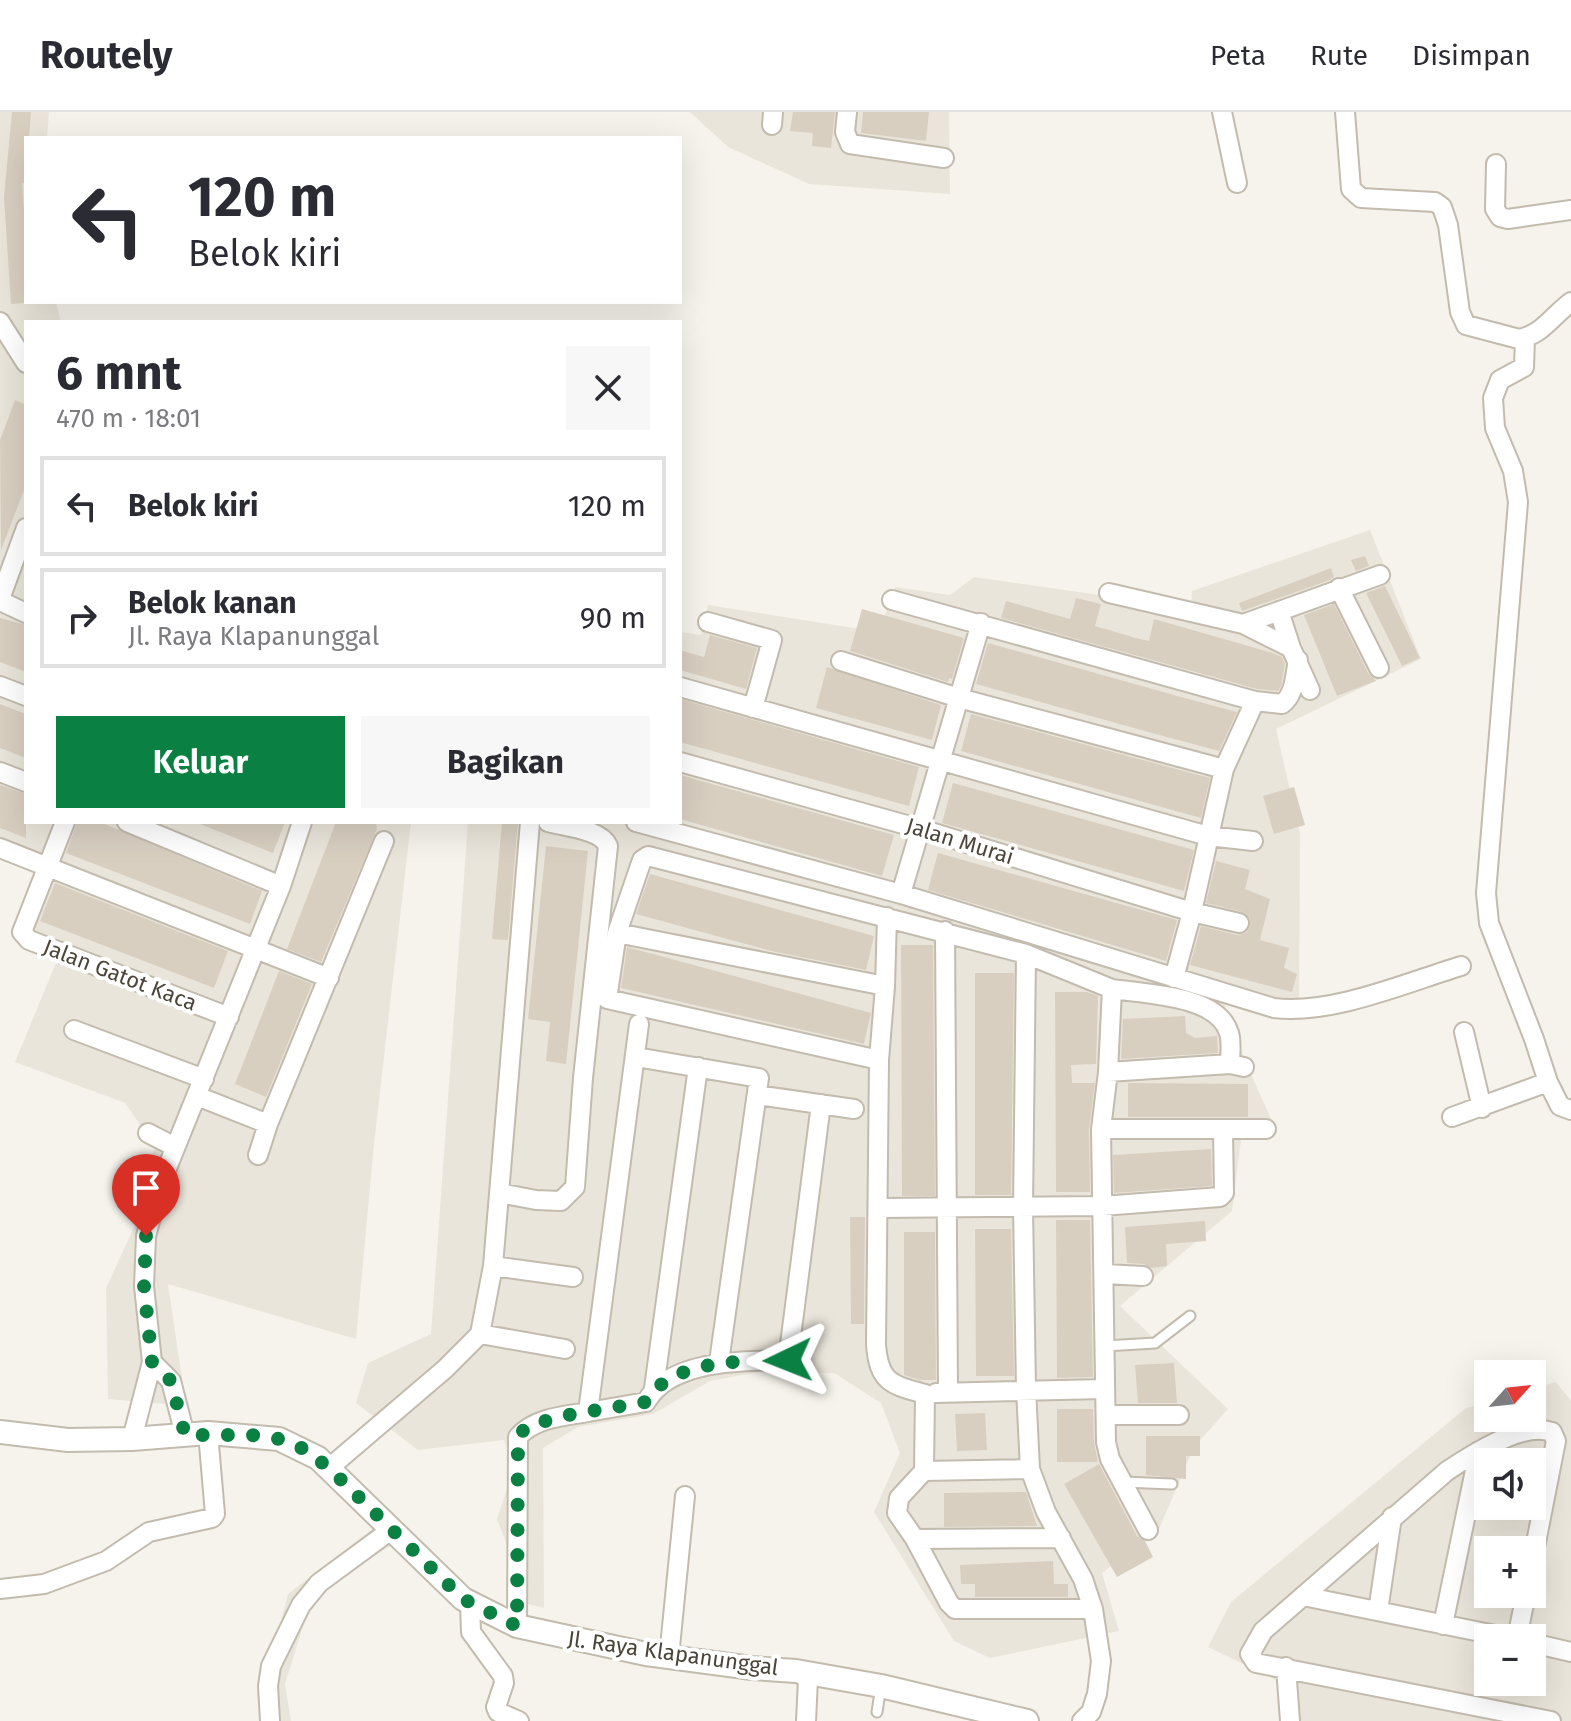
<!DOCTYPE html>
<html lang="id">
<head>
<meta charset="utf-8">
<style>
  body { margin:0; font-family:"Fira Sans",sans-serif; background:#f7f7f7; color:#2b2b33; height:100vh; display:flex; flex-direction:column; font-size:30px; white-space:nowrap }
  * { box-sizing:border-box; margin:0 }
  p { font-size:26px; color:#7c7c81 }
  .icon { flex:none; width:44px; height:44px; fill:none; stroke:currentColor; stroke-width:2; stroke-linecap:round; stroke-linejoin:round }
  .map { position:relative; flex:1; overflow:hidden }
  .drawer { position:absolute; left:24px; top:208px; width:658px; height:504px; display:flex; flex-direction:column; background:#fff; border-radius:0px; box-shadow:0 8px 32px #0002 }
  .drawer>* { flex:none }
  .guide { position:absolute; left:24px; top:24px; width:658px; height:168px; border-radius:0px; box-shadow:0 8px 32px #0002; background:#fff; color:#2b2b33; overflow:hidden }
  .needle { width:52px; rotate:63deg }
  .controls { position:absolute; left:1474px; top:1248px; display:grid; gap:16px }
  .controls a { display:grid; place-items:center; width:72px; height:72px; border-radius:0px; background:#fff; box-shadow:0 8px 32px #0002; font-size:40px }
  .pin { position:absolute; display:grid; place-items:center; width:68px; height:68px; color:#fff; margin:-82px -34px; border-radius:50% 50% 50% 0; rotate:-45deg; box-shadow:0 0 8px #0007 }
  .pin .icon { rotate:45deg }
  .me { position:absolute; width:88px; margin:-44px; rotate:268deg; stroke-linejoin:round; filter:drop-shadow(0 0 6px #0008) }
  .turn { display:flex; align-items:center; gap:28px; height:168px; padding:0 32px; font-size:36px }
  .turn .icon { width:104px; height:104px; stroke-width:2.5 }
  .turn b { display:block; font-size:56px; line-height:68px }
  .round { display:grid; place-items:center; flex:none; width:84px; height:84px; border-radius:0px; background:#f7f7f7 }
  .overview { display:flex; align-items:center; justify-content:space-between; height:136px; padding:0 32px }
  h1 { font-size:48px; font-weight:700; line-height:60px }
  .button { display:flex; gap:16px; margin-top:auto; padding:16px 32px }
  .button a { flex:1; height:92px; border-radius:0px; background:#0b8043; color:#fff; font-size:32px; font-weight:700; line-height:92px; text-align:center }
  .button a+a { background:#f7f7f7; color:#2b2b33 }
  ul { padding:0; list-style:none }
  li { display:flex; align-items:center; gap:24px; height:100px; margin:0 16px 12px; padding:0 16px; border:4px solid #e1e1e2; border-radius:0px }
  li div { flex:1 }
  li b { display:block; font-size:30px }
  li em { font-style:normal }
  header { display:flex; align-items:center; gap:48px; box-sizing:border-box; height:112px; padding:0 40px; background:#fff; border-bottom:2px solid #e1e1e2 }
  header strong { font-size:38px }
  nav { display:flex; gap:44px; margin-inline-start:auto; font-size:28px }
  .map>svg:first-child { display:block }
</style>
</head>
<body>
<header>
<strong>Routely</strong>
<nav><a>Peta</a><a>Rute</a><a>Disimpan</a></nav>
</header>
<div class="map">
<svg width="1571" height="1609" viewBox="0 0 1571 1609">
  <rect width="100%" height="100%" fill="#f6f3ec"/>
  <path fill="#eae5da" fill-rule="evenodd" d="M0,0H49L47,26H26V190H56L61,210H26V710H411L374,1032L356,1227L168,1172L186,1294L108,1287L106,1176L136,1111L155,1034L125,991L15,950L58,846L11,820L36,758L0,742Z
    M690,0H949L950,82L809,72L728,35Z
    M1370,418L1421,547L1276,617L1300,722L1299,900L1223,888L1245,949L1277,1020L1241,1028L1232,1099L1120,1194L1228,1297L1194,1335L1159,1417L1102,1461L1119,1519L990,1546L954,1529L874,1400L900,1341L881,1291L834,1261L758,1260L710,1269L653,1302L578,1315L543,1336L544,1496L512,1488L514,1451L497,1407L514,1356L504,1328L418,1338L356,1291L368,1251L431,1222L468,710H680V520L701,523L708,493L879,520L895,475L950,483L974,465L1191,496L1192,479Z
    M1556,1270L1571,1289V1609H1283L1276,1568L1208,1535L1231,1490L1466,1296L1488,1290V1306H1532V1277ZM1488,1350H1532V1394H1488ZM1488,1438H1532V1482H1488ZM1488,1526H1532V1570H1488Z
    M380,1411L396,1430L312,1485L285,1572L291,1609H269L270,1551L288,1482Z"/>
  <path fill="#d8cfc1" d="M12,0H31L29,26H26V72L22,71L26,128V191L11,192L4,85Z
    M793,0H835L831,36L812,34L813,21L790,19Z
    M863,0H929L926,29L861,21Z
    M15,288L26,293V373L1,438L0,328Z
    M1365,444L1369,454L1356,459L1351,448Z
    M1331,456L1334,465L1330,468L1242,499L1239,491Z
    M1385,474L1420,546L1402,554L1366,481Z
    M1076,486L1101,492L1095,514L1136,526L1149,529L1154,507L1273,541L1282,545L1285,552L1281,574L1278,579L1257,577L1001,506L1006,489L1070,507Z
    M1334,492L1368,561L1376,569L1337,584L1304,503Z
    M862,497L964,526L952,567L949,566L948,570L850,539Z
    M0,506L26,513V560L0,550Z
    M710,523L757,536L746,577L680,558V538L704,545Z
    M988,531L1181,585L1237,600L1219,639L1152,621L976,572Z
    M827,555L941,593L932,628L816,596Z
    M680,587L919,655L909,694L680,630Z
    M0,592L26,602V646L0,636Z
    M971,602L1210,666L1201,706L961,639Z
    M680,663L894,723L882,764L680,707Z
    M953,671L1194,738L1184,779L942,711Z
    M0,673L26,682V726L0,716Z
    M1294,675L1305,713L1274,722L1263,684Z
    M77,710H100L262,779L250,812L66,741Z
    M195,710H285L273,741Z
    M336,710H376L377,717L321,850L287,837Z
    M502,710H518L508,828L492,827Z
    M546,734L588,739L566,952L546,949L550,910L528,907Z
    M938,741L1177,808L1166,849L928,778Z
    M1216,749L1250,758L1245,777L1270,787L1260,828L1289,836L1284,856L1297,862L1292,880L1190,853L1201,814L1237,823L1247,820L1250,814V807L1242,800L1206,791Z
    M650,762L874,824L866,858L771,839L636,802Z
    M55,771L228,839L214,876L40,809Z
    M901,833H933L935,1084H902Z
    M627,835L871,901L864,932L621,876Z
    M279,859L312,872L266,985L235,972Z
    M975,861H1014L1011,1083H975Z
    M1055,880H1087L1098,884L1096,952L1071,953L1072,971H1095L1089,1017L1090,1080H1056Z
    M1185,904L1186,921L1195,926L1217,924L1218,941L1121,947L1123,907Z
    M1128,971L1248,972V1005H1128Z
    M1211,1037L1212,1074L1114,1081L1113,1043Z
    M850,1105H865L864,1212H851Z
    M1056,1108H1090L1093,1265L1057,1266Z
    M1205,1109L1206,1129L1166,1132L1167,1154L1151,1156L1144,1152L1127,1151L1125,1115Z
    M975,1117H1011L1014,1264H976Z
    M904,1120H935L936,1268H919L904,1263Z
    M1174,1251L1177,1291H1138L1135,1253Z
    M1057,1297H1093L1094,1331L1098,1350H1057Z
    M985,1301L987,1338L957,1339L955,1302Z
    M1146,1324H1200V1344H1186V1367L1146,1363Z
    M1099,1352L1137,1424L1145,1429L1153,1445L1117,1465L1064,1372Z
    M1026,1380L1037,1414L944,1415V1381Z
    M1053,1449L1054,1472H1068V1485H975V1472H961L960,1453Z"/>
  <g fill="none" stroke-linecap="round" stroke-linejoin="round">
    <defs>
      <path id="service" d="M1105,1234L1155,1231L1190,1204
        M1123,1370L1172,1372
        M877,1600L881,1574"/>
      <path id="minor" d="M847,0L845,20L850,32L944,46
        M1222,0L1237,71
        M1345,0L1351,77L1361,86L1435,90L1442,95L1448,113L1460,200L1466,213L1519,227C1543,222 1552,204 1571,190
        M772,13L773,0
        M1496,52L1495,97L1500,105L1508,107L1571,98
        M0,210L26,251
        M1525,226L1524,255L1500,268L1493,286L1495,316L1513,359L1518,390L1486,781L1489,811L1534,927L1548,970L1560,994L1571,998
        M1339,476L1379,556
        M1109,481L1243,512L1380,463
        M0,487L26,416
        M892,488L1255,589L1282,592C1295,583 1295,562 1298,548
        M0,489L26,501
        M1279,499L1291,536L1310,578
        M708,510L772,528L753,596
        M1243,512L1291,536
        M841,549L959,586L1224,657
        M0,574L26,584
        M680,575L1208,724L1253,729
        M680,650L921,717L1192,800L1239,811
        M0,660L26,670
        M65,710L22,820L29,828L229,905
        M127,710L281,774
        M636,710L901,782L1274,896C1332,903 1405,871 1461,854
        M0,736L329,866
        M901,782L981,511
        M887,805L885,874L879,948L876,1233C879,1270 891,1273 925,1282L924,1359L899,1386L897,1401L915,1427L949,1491L955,1497H1093
        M945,819L948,1280
        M617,821L885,874
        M1026,842L1023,1096L1026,1277L1030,1357L1046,1400L1083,1467L1093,1497L1101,1549L1097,1582L1091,1600L1082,1609
        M1174,866L1192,800L1224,657L1255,589
        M1112,877C1145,882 1218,883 1229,921C1232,930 1230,943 1230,952
        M74,918L204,967
        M1464,920L1482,996
        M636,945L759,966L719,1250
        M879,948L607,887L617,821L642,748L648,744L1026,842L1112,877L1108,960L1101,1017L1106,1330L1110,1347L1148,1418
        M1108,960L1230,952L1244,955
        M757,983L854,997
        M197,984L268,1012
        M1452,1005L1548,970
        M1101,1017H1266
        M148,1021L175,1035
        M258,1043L268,1012L384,729
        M499,1081L536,1088L561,1089L575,1075L583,966L608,734C601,717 565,715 548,710
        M879,1096L1102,1094L1220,1085L1224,1081L1223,1019
        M493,1154L573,1165
        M1105,1162L1143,1164
        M480,1222L565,1237
        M152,1250L171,1269L185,1323
        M654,1276L698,955
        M936,1281L1105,1277
        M588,1300L646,1290C670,1247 744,1249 788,1248L821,992
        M1106,1303H1179
        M132,1327L152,1250L144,1174L146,1124L159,1076L281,774L302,710
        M329,1356L445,1257L480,1222L493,1154L530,710
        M924,1359L1030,1357
        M915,1427L1061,1426
        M1532,1451L1556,1329L1552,1320C1523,1309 1471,1343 1447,1359L1263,1519L1250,1542L1256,1551L1551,1609
        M0,1477L44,1472L106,1449L149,1420L212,1406L215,1402L208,1321
        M1303,1484L1510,1526
        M470,1492L471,1520L503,1564L504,1571L496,1595L498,1600L519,1609
        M1378,1499L1392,1405
        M1443,1513L1479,1339
        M517,1514L518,1325C534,1306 564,1304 588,1300L639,912
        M1517,1526L1526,1482
        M1532,1531L1571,1540
        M669,1545L685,1384
        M1286,1555L1290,1609
        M796,1559L808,1567L806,1609
        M270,1609L268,1574L271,1554L301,1493L319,1471L391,1418"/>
      <path id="tertiary" d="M0,1320L68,1328L132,1327L208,1321L279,1327L318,1346L463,1487L517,1514L646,1542L752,1556L796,1559L881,1574L1027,1609"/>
    </defs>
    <use href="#service" stroke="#c2bbae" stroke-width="13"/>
    <use href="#minor" stroke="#c2bbae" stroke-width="22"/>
    <use href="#tertiary" stroke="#c2bbae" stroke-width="26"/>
    <use href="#service" stroke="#fff" stroke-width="9"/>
    <use href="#minor" stroke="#fff" stroke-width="18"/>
    <use href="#tertiary" stroke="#fff" stroke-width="22"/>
  </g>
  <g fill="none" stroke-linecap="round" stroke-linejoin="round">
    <path stroke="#0b8043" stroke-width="14" stroke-dasharray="0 25.2" d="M146,1124L144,1174L152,1250L171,1269L185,1323H251L279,1327L304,1337L329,1356L463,1487L517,1514L518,1325L526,1315L562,1304L646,1290C670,1247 744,1249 788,1248"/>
  </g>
  <g text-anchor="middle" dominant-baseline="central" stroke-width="8" stroke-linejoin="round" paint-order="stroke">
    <g font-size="22" fill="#4b4439" stroke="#fff">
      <text transform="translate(960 729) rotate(17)">Jalan Murai</text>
      <text transform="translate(120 863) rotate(21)">Jalan Gatot Kaca</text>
      <text transform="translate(673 1541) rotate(8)">Jl. Raya Klapanunggal</text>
    </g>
  </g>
</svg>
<div class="controls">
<a><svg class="needle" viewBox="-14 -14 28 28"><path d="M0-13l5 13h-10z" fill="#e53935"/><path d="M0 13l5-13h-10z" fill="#7c7c81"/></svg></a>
<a><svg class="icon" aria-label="sound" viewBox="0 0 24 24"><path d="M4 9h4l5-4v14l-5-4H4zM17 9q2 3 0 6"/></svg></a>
<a>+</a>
<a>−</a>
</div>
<div class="pin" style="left:146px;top:1124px;background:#d93025"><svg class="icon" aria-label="arrive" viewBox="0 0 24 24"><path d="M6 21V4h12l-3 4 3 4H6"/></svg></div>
<svg class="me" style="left:788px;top:1248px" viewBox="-20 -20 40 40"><path d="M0-17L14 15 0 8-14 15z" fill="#0b8043" stroke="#fff" stroke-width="4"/></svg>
<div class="guide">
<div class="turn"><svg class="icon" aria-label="left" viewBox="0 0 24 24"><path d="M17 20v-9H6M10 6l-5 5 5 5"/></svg><div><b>120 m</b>Belok kiri</div></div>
</div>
<section class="drawer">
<div class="overview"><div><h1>6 mnt</h1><p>470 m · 18:01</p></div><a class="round"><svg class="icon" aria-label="close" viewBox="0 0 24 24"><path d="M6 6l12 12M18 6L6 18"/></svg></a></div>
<ul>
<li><svg class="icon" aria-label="left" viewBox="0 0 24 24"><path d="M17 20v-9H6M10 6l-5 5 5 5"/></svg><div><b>Belok kiri</b></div><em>120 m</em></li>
<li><svg class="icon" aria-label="right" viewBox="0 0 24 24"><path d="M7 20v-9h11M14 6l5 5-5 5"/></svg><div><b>Belok kanan</b><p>Jl. Raya Klapanunggal</p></div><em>90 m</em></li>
</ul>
<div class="button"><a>Keluar</a><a>Bagikan</a></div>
</section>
</div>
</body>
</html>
